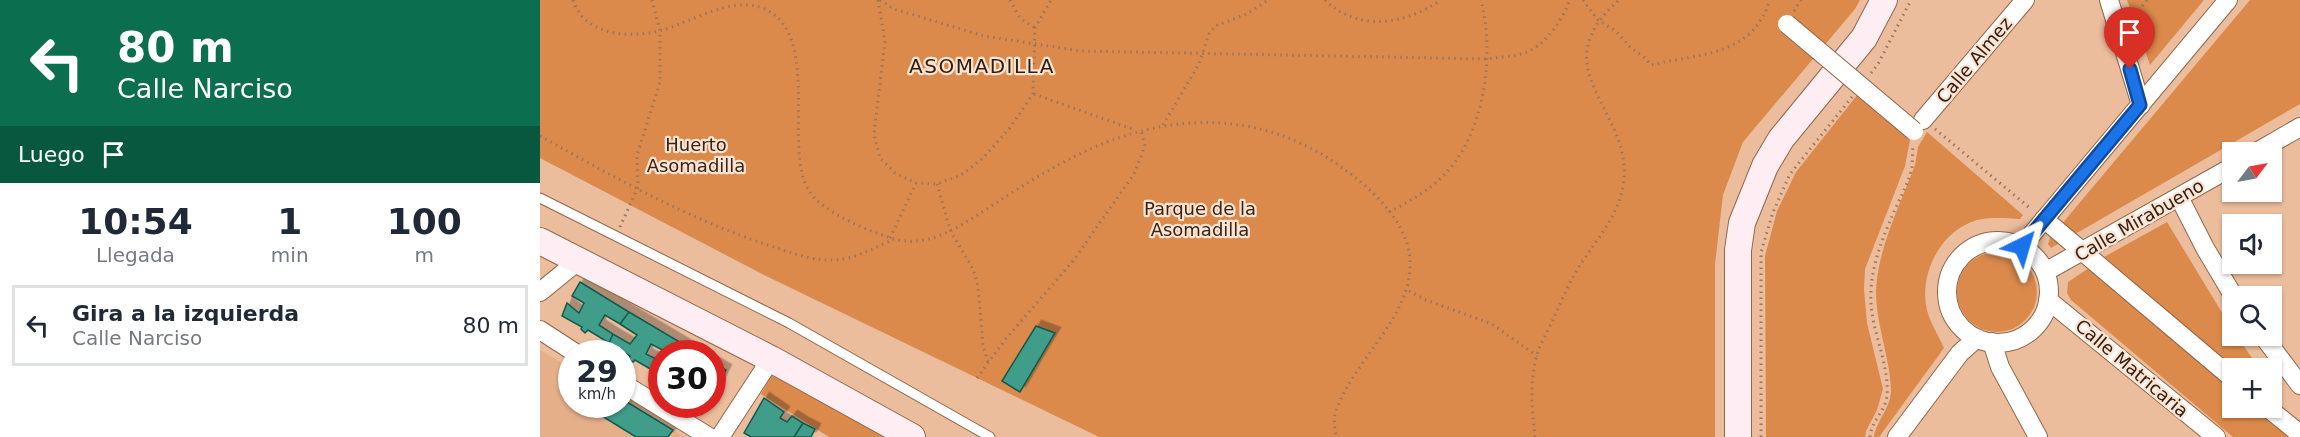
<!DOCTYPE html>
<html lang="es">
<head>
<meta charset="utf-8">
<style>
  body { margin:0; font-family:"DejaVu Sans",sans-serif; background:#f2f2f3; color:#1f2937; height:100vh; display:flex; flex-direction:column; font-size:22px; white-space:nowrap }
  * { box-sizing:border-box; margin:0 }
  p { font-size:20px; color:#747a83 }
  .icon { flex:none; width:33px; height:33px; fill:none; stroke:currentColor; stroke-width:2; stroke-linecap:round; stroke-linejoin:round }
  .map { position:relative; flex:1; overflow:hidden }
  .sheet { display:flex; flex-direction:column; background:#fff; width:540px }
  .sheet>* { flex:none }
  .guide { background:#0b6e4f; color:#fff; overflow:hidden }
  .needle { width:39px; rotate:58deg }
  .fabs { position:absolute; left:1682px; top:142px; display:grid; gap:12px }
  .fabs a { display:grid; place-items:center; width:60px; height:60px; border-radius:0px; background:#fff; box-shadow:0 2px 4px #0004; font-size:30px }
  .speed { position:absolute; left:18px; top:340px; display:flex; gap:12px; font-size:30px; font-weight:700; text-align:center }
  .speed>* { display:grid; place-content:center; width:78px; height:78px; border-radius:50%; background:#fff; box-shadow:0 2px 4px #0004; line-height:1 }
  .speed small { font-size:15px; font-weight:400 }
  .speed .limit { border:9px solid #d22; background:#fff; color:#111 }
  .pin { position:absolute; display:grid; place-items:center; width:51px; height:51px; color:#fff; margin:-62px -26px; border-radius:50% 50% 50% 0; rotate:-45deg; box-shadow:0 0 6px #0007 }
  .pin .icon { rotate:45deg }
  .me { position:absolute; width:66px; margin:-33px; rotate:40deg; stroke-linejoin:round; filter:drop-shadow(0 0 4px #0008) }
  .turn { display:flex; align-items:center; gap:21px; height:126px; padding:0 18px; font-size:27px }
  .turn .icon { width:78px; height:78px; stroke-width:2.5 }
  .turn b { display:block; font-size:42px; line-height:51px }
  .then { display:flex; align-items:center; height:57px; padding:0 18px; background:#0003; gap:12px; font-size:22px }
  .eta { display:flex; justify-content:space-evenly; align-items:center; height:102px; text-align:center }
  .eta b { font-size:36px; font-weight:600; line-height:42px }
  ul { padding:0; list-style:none }
  li { display:flex; align-items:center; gap:18px; height:81px; margin:0 12px 9px; padding:0 6px; border:3px solid #e0e1e3; border-radius:0px }
  li div { flex:1 }
  li b { display:block; font-size:22px }
  li em { font-style:normal }
  main { display:flex; flex:1; min-height:0 }
  .map>svg:first-child { display:block }
</style>
</head>
<body>
<main>
<section class="sheet">
<div class="guide">
<div class="turn"><svg class="icon" aria-label="left" viewBox="0 0 24 24"><path d="M17 20v-9H6M10 6l-5 5 5 5"/></svg><div><b>80 m</b>Calle Narciso</div></div>
<div class="then">Luego<svg class="icon" aria-label="arrive" viewBox="0 0 24 24"><path d="M6 21V4h12l-3 4 3 4H6"/></svg></div>
</div>
<div class="eta">
<div><b>10:54</b><p>Llegada</p></div>
<div><b>1</b><p>min</p></div>
<div><b>100</b><p>m</p></div>
</div>
<ul>
<li><svg class="icon" aria-label="left" viewBox="0 0 24 24"><path d="M17 20v-9H6M10 6l-5 5 5 5"/></svg><div><b>Gira a la izquierda</b><p>Calle Narciso</p></div><em>80 m</em></li>
</ul>
</section>
<div class="map">
<svg width="1760" height="437" viewBox="0 0 1760 437">
  <defs>
    <filter id="shadow"><feDropShadow dx="5.5" dy="-5.5" stdDeviation="0" flood-color="#0004"/></filter>
  </defs>
  <rect width="100%" height="100%" fill="#ecbd9c"/>
  <path fill="#e5af89" d="M0,350L31,368L32,405H82L83,399L144,437H0Z"/>
  <path fill="#db8a4b" d="M0,0H1320L1315,9L1203,142L1183,195L1175,264V437H559L224,275L0,158Z
    M1587,0H1664L1610,65Z
    M1710,0H1760V104L1511,248L1508,244L1510,238Z
    M1318,94L1371,135L1365,166L1325,269L1324,289L1327,323L1343,389L1337,410L1326,431L1325,437H1226L1225,256L1237,211L1256,172Z
    M1387,132L1483,215L1480,219C1463,218 1444,216 1429,223C1399,236 1381,273 1386,305C1388,320 1398,334 1404,348L1339,437H1334C1336,421 1351,408 1351,390C1350,357 1336,325 1336,291C1337,250 1361,203 1375,165L1378,147Z
    M1627,222L1692,329V336H1697L1712,358L1693,369L1637,326L1564,257Z
    M1417 292a40 40 0 1 1 80 0a40 40 0 1 1-80 0Z
    M1549,268L1692,387V408H1717L1752,437H1693L1531,300L1527,293L1528,282Z
    M236,367L350,437H289L221,394Z"/>
  <path fill="#419d89" stroke="#12594b" stroke-width="1.5" filter="url(#shadow)" d="M40,282L89,312L80,324L65,315L59,325L73,334L69,343L48,330L45,333L41,329L42,327L22,316L27,303L39,313L44,303L32,296Z
    M89,312L138,341L130,354L111,344L106,354L122,362L119,374L95,360L93,362L89,360L90,356L69,343L73,334L90,344L97,335L80,324Z
    M496,326L515,333L480,392L462,381Z
    M138,341L159,354H130Z
    M172,362L186,370L178,386L172,382Z
    M224,398L244,412L240,418L247,422L252,416L263,423L254,437H211L204,433Z
    M82,399L133,430L128,437H96L44,405H82Z
    M263,423L275,429L271,437H254Z"/>
  <g fill="none" stroke-linecap="round" stroke-linejoin="round">
    <defs>
      <path id="lane" d="M0,198L249,323L450,437"/>
      <path id="street" d="M1569,0L1601,105
        M1383,120L1485,0
        M1715,153L1760,127
        M1639,197L1665,248L1694,297
        M1504,219L1692,378
        M1407 292a51 51 0 1 1 102 0a51 51 0 1 1-102 0Z
        M1482,246L1688,0
        M1505,272L1692,167
        M0,292L38,261
        M1508,300L1676,437
        M0,330L37,354
        M1723,336L1760,385
        M1452,342L1460,367L1498,437
        M82,383L169,437
        M1728,408L1760,434
        M180,437L231,359
        M1357,437L1420,353L1437,338"/>
      <path id="secondary" d="M0,241L231,359L372,437
        M1198,437V250L1202,223L1225,166L1241,139L1324,38L1344,0"/>
    </defs>
    <use href="#lane" stroke="#916748" stroke-width="11"/>
    <use href="#street" stroke="#916748" stroke-width="20"/>
    <use href="#secondary" stroke="#916748" stroke-width="28"/>
    <path stroke="#98765e" stroke-width="3" stroke-dasharray="1.5 4.5" stroke-linecap="butt" d="M33,0C44,36 91,39 123,30C152,21 185,0 216,6C286,24 241,145 269,191C281,211 326,230 348,237C387,251 418,227 450,207C468,195 487,183 506,172C596,118 698,100 791,160C820,179 859,211 868,247C883,309 814,357 796,411C793,419 795,429 796,437
      M338,0L345,41L334,134L340,158L355,173L376,183L397,184L421,175L442,159L469,129L493,94L495,28L511,0
      M340,0L354,9L444,36L541,51L946,59C958,57 972,57 984,53C1006,46 1022,20 1030,0
      M470,0L480,18L495,28
      M785,0C818,32 865,25 901,0
      M1043,0L1058,20L1077,32L1090,47L1105,58L1111,65C1160,53 1212,57 1230,0
      M1254,11L1261,0
      M1591,20L1607,0
      M1331,73L1338,64L1371,0
      M494,94L595,130
      M623,125L659,64L669,34L675,26L707,14L728,0
      M1395,129L1491,209
      M0,136C74,177 150,220 231,246C251,253 273,261 294,260C315,259 334,248 354,239
      M397,184L411,232L433,269L438,286L443,345L448,362
      M849,212C868,202 887,192 902,177C945,136 955,55 941,0
      M80,227L98,187L97,155L120,82V31L112,0
      M350,238L376,183
      M869,291L886,300L952,324L997,356
      M437,378L464,341L533,261L594,174L605,146L601,130
      M995,437C992,411 989,381 997,355C1000,344 1007,333 1012,322C1019,307 1025,291 1033,277C1050,246 1077,221 1083,186C1096,110 998,71 1079,0
      M1221,437V252L1233,212L1250,174L1312,97
      M1330,437C1331,421 1346,411 1347,395C1349,368 1336,340 1332,313C1325,267 1350,222 1368,181L1372,168L1373,145"/>
    <use href="#lane" stroke="#fff" stroke-width="9"/>
    <use href="#street" stroke="#fff" stroke-width="18"/>
    <use href="#secondary" stroke="#feeef3" stroke-width="26"/>
    <defs>
      <path id="street-bridge" d="M1247,24L1374,131"/>
    </defs>
    <use href="#street-bridge" stroke="#916748" stroke-width="20" stroke-linecap="butt"/>
    <use href="#street-bridge" stroke="#fff" stroke-width="18"/>
  </g>
  <g fill="none" stroke-linecap="round" stroke-linejoin="round">
    <defs>
      <path id="route" d="M1482,246L1600,105L1590,69"/>
    </defs>
    <use href="#route" stroke="#114b97" stroke-width="15"/>
    <use href="#route" stroke="#1a73e8" stroke-width="10"/>
  </g>
  <g text-anchor="middle" dominant-baseline="central" stroke-width="4.5" stroke-linejoin="round" paint-order="stroke">
    <g font-size="18" fill="#2f1e11" stroke="#fce3d2">
      <text transform="translate(1434 60) rotate(-50)">Calle Almez</text>
      <text transform="translate(1599 220) rotate(-30)">Calle Mirabueno</text>
      <text transform="translate(1592 368) rotate(40)">Calle Matricaria</text>
    </g>
    <g font-size="18" fill="#382517" stroke="#fce3d2">
      <text x="156" y="144">Huerto<tspan x="156" dy="21">Asomadilla</tspan></text>
      <text x="660" y="208">Parque de la<tspan x="660" dy="21">Asomadilla</tspan></text>
    </g>
    <g font-size="20" letter-spacing="1.5" fill="#2f1e11" stroke="#fce3d2">
      <text x="442" y="66">ASOMADILLA</text>
    </g>
  </g>
</svg>
<div class="fabs">
<a><svg class="needle" viewBox="-14 -14 28 28"><path d="M0-13l5 13h-10z" fill="#e53935"/><path d="M0 13l5-13h-10z" fill="#747a83"/></svg></a>
<a><svg class="icon" aria-label="sound" viewBox="0 0 24 24"><path d="M4 9h4l5-4v14l-5-4H4zM17 9q2 3 0 6"/></svg></a>
<a><svg class="icon" aria-label="search" viewBox="0 0 24 24"><circle cx="10" cy="10" r="6"/><path d="M15 15l6 6"/></svg></a>
<a>+</a>
</div>
<div class="speed"><div>29<small>km/h</small></div><div class="limit">30</div></div>
<div class="pin" style="left:1590px;top:69px;background:#d93025"><svg class="icon" aria-label="arrive" viewBox="0 0 24 24"><path d="M6 21V4h12l-3 4 3 4H6"/></svg></div>
<svg class="me" style="left:1482px;top:246px" viewBox="-20 -20 40 40"><path d="M0-17L14 15 0 8-14 15z" fill="#1a73e8" stroke="#fff" stroke-width="4"/></svg>
</div>
</main>
</body>
</html>
